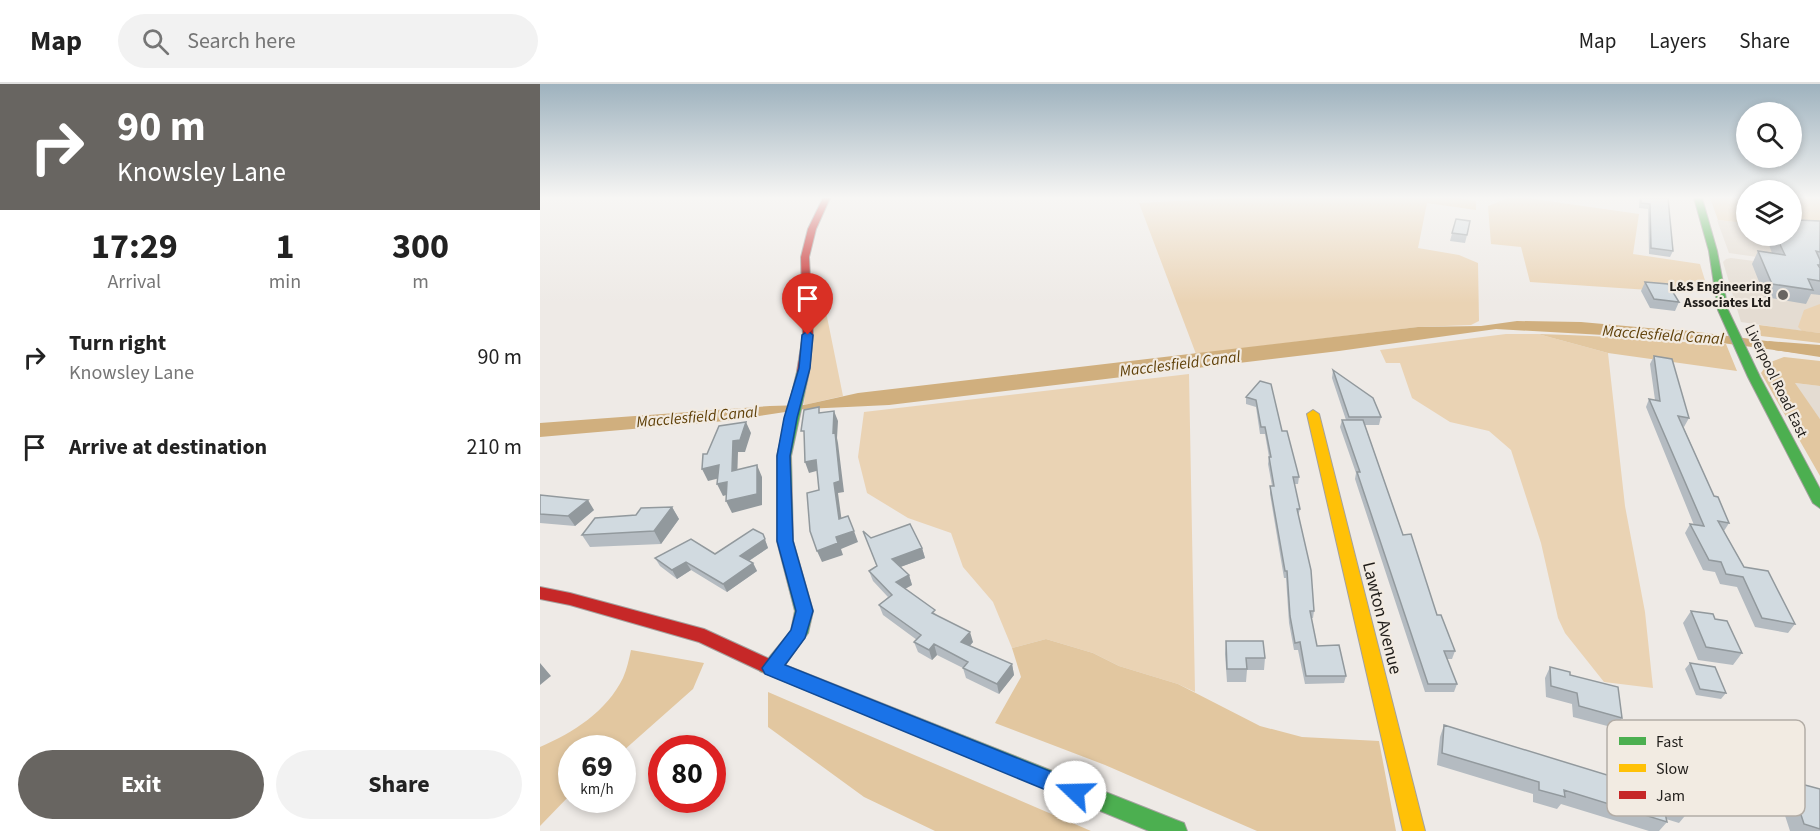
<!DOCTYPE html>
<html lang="en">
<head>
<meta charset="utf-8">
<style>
  body { margin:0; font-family:"Source Sans 3",sans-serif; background:#f2f2f2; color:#222; height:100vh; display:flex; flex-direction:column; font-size:22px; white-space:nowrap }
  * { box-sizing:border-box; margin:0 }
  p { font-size:20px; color:#767676 }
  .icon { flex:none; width:33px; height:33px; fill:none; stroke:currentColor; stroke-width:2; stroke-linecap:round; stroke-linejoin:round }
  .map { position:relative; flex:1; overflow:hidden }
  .sheet { display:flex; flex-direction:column; background:#fff; width:540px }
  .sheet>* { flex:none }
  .top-card { background:#686561; color:#fff; overflow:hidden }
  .buttons { position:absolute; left:1196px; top:18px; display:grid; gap:12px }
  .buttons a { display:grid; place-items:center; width:66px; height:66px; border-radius:50%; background:#fff; box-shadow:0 3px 9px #0003; font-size:30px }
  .speed { position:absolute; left:18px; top:651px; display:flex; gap:12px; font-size:30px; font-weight:700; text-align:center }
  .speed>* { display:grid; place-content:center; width:78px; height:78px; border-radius:50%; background:#fff; box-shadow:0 3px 9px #0003; line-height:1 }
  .speed small { font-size:15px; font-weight:400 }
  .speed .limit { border:9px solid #d22; background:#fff; color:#111 }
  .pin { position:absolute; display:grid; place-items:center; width:51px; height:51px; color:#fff; margin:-62px -26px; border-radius:50% 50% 50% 0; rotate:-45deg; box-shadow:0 0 6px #0007 }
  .pin .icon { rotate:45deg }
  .me { position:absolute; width:66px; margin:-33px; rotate:291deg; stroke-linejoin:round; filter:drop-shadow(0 0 4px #0008) }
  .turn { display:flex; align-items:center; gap:21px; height:126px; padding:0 18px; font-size:27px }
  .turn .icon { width:78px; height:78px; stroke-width:2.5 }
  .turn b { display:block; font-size:42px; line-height:51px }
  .eta { display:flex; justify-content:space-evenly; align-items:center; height:102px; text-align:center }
  .eta b { font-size:36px; font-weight:700; line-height:42px }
  .cta { display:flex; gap:12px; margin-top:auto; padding:12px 18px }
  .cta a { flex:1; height:69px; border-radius:36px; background:#686561; color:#fff; font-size:24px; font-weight:700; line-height:69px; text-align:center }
  .cta a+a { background:#f2f2f2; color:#222 }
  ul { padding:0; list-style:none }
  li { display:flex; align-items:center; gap:18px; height:90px; padding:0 18px }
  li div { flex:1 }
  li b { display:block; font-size:22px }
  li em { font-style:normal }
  header { display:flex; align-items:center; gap:36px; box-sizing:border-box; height:84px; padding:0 30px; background:#fff; border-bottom:2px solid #e0e0e0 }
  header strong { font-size:28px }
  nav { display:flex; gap:33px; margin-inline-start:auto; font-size:21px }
  .search { width:420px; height:54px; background:#f2f2f2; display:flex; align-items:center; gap:15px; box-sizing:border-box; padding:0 21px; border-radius:33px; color:#767676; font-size:22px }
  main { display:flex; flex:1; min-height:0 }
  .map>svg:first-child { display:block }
</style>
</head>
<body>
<header>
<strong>Map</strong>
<div class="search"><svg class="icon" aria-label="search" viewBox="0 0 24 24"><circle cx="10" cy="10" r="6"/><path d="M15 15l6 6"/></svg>Search here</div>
<nav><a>Map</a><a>Layers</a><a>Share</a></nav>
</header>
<main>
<section class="sheet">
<div class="top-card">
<div class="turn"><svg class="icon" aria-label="right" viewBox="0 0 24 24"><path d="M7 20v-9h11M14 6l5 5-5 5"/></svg><div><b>90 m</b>Knowsley Lane</div></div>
</div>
<div class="eta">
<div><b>17:29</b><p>Arrival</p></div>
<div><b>1</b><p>min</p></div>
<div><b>300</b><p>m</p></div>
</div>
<ul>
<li><svg class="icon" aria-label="right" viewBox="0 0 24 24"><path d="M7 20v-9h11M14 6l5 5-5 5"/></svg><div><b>Turn right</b><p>Knowsley Lane</p></div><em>90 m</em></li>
<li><svg class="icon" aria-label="arrive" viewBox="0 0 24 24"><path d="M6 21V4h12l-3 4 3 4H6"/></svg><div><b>Arrive at destination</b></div><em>210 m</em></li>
</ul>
<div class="cta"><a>Exit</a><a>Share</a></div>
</section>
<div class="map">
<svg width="1280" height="747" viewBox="0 0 1280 747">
  <rect width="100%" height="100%" fill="#eeeae6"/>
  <path fill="#e4dcd2" d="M1177,136L1206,139V152H1251L1280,182L1189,169Z
    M1191,174L1280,186V226L1262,239V247L1201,238L1183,178L1186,175Z
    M1254,299L1280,302V335Z"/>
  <path fill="#ead3b4" d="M702,114H916L936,117V126L887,119L878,164L919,171L938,179L939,237L931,241L878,243L656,270L599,119Z
    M968,114H987L1099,130L1093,170L1160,180L1167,203L1109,206L990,198L981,163L951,160L948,122Z
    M1170,114H1206V139L1178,136Z
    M1251,114L1280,115V149L1251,145Z
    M283,213L303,312L264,321L274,217Z
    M1280,220V249L1262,247L1258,243L1264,226Z
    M966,250H998L1068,269L1085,422L1105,528L1113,604L1064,598L1025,549L1018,534L1001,459L971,366L949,347L910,338L872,314L860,279H846L840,266Z
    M649,290L655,608L638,600L579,582L553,569L506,555L472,564L453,518L423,483L411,449L368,434L327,409L318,373L324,328Z"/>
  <path fill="#e2c7a0" d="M1219,241L1280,249V259L1221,252Z
    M998,250C1061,251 1124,258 1186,260L1197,287L1068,269Z
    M1244,273L1280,277V302L1255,299L1280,335V392L1221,289L1228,279Z
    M506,555L553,569L579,582L638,600L720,642L762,653L839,657L856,747H717L565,681L455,639L481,593L472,564Z
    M91,566L164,579L153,605L83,667L82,664H32L31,710L0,742V663C33,649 67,627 83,594C87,585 89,575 91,566Z
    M228,608L551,747H395L324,713L228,643Z"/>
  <path fill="#d0af7e" d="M977,237L1041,238L1164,249L1169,257L956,245L799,267L349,321L265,325L185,337L0,353V339L230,322L264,321L318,309L878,243L941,242Z
    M1228,257L1280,261V273L1234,266Z"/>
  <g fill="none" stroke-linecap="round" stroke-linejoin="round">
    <path fill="#d0af7e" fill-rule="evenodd" d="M1142,246L1280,264V272L1137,253L1135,250L1137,247Z"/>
    <defs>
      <path id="fast" d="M1154,114H1162L1177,167L1188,226L1220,293L1280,405V424L1273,419L1208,293L1178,226L1169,167Z
        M263,285L269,288L251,372L253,457L273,527L268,549L245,581L636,736L644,739L647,747H609L220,587L218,582L220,577L228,575L251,547L255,527L237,457V372L257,288Z"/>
      <path id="slow" d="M773,326L779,330L885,747H863L767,330Z"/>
      <path id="jam" d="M283,114H290L276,145L269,173L273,251L269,288L263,291L257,288L263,251L261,173L268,145Z
        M0,503L30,509L164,545L234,577L236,582L234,587L227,590L159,558L30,521L0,515Z"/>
    </defs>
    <use href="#fast" stroke="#a4a19e" stroke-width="2"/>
    <use href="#slow" stroke="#a4a19e" stroke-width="2"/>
    <use href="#jam" stroke="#a4a19e" stroke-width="2"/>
    <use href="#fast" fill="#4caf50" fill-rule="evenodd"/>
    <use href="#slow" fill="#ffc107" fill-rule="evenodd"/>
    <use href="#jam" fill="#c62828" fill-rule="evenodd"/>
  </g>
  <path fill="#b4bbc1" d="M1099,114H1128L1133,167L1130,173L1109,170L1108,125L1099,124Z
    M916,135L927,151L925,159L910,157Z
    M1280,137V211L1271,210L1266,220L1225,213L1212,180L1218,167L1232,169L1229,161L1233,152H1251Z
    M1105,198L1139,218L1135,227L1110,224L1101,207Z
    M1114,272L1149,334L1144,343L1143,342L1174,412L1189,439L1184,447L1204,483L1255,540L1248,549L1215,543L1197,503L1180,500L1175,488L1163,486L1145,449L1150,440L1154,441L1106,323L1109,315L1115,316L1110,280Z
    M793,286L841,333L839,341H825L863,451L897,531L915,567L912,575H907L917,600L914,608H885L815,395L816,389L800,343L802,336H806L792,294Z
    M720,297L742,347L759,393L758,400H754L760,425L758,432L774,527L773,534H771L777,562L806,592L804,599L765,600L758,566H754L749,539L746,494H744L730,410V402H732L728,380L729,373L725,350H720L716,323L706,320V313Z
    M0,411L54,426L35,442L0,439Z
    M132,423L139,435L121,460L50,463L42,451L96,431Z
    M323,447L331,454L382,464L385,474L360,483L369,491L372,501L365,505L397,531L433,558L430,562L472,580L474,591L459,610L426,594L423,584L397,571L392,576L378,568L374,558L377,556L343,531L339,521L348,513L333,497L329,487L337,482Z
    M223,450L228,464L209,477L213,479L217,487L187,508L151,486L137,495L120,482L115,474L175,470Z
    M1151,527L1175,535L1202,569L1193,581L1158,576L1143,539Z
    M686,557L725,574L724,586H707L706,598H687L685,570Z
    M1150,579L1186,609L1181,615L1156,611L1145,585Z
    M1010,583L1082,634L1075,644L1033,633L1032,620L1006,613L1005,594Z
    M904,641L1085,697L1091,687L1149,727L1139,739L1126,735L1127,738L1119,747H1109L1021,720L1017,725L993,718V710L897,681L900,653Z
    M1250,697L1280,705V747H1250L1238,710Z"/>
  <path fill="#92999d" d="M294,327L298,337L297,354L298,359L304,408L298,409L303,446L299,435L294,399L293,349Z
    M206,338L211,349L205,368H198L197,399L192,387L193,357Z
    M276,376L280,386L269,389L265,378Z
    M179,381L184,393L168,397L162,385Z
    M217,381L222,393V421L192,429L186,417Z
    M187,398L193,409L183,412L177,400Z
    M48,416L54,426L35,442L28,432Z
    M132,423L139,435L121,460L114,447Z
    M314,447L318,458L301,465L303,471L282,478L277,467L296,453Z
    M223,450L228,464L204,480L200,472Z
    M382,464L385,474L355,485L352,475Z
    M146,478L151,486L137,495L132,486Z
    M213,479L217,487L187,508L183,500Z
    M369,491L372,501L359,508L356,498Z
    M430,548L433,558L424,568L421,558Z
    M394,560L397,571L392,576L389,566Z
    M0,579L11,592L0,601Z
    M472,580L474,591L459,610L457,600Z"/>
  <path fill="#d1dae0" stroke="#92999d" stroke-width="1.5" d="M1101,114H1128L1133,167L1111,164L1110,120L1101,119Z
    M916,135L930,137L927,151L912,149Z
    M1258,136L1280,137V168L1276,167L1280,176V181H1278L1280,184V197L1268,195L1273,206L1232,200L1218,167L1245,171L1236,152H1251V143Z
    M1105,198L1128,200L1139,218L1114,215Z
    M1114,272L1132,275L1149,334L1138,332L1174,412L1178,413L1189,439L1178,437L1204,483L1228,487L1255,540L1222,534L1203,493L1186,490L1181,478L1169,476L1150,440L1164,442L1109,315L1120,317Z
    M793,286L833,314L841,333H809Z
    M720,297L731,300L742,347H747L759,393H753L760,425H757L771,486L774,527H770L777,562L799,561L806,592H766L760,558L755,559L750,532L747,487H745L730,402H734L729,373H731L725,343H721L716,316L706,313Z
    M279,323V329L294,327L293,349L295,348L300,397L294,399L299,435L308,432L314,447L296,453L298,459L277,467L270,447L267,409L279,406L276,376L265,378L264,347H261L264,326Z
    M802,336H823L863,451L871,450L897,531H901L915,567H904L917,600H888L817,388H820Z
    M206,338L200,356L193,357L192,387L217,381V410L186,417L187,398L177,400L179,381L162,385L163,370H167L179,342Z
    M0,411L48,416L28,432L0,430Z
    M132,423L114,447L42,451L55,434L96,431L101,424Z
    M370,440L382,464L352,475L369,491L356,498L395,526L392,529L430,548L421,558L472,580L457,600L423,584L428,578L394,560L389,566L374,558L381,551L339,521L352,511L329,487L337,482L323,447L331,454Z
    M213,445L223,450L225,455L200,472L213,479L183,500L146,478L132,486L115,474L151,455L175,470Z
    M1151,527L1173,530L1175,535L1187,537L1202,569L1166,563Z
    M686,557H723L725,574H706L707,585H687Z
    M1150,579L1175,583L1186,609L1160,605Z
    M1010,583L1030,588V591L1078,603L1082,634L1039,622L1037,609L1011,602Z
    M904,641L1093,699L1091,687L1144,703L1149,727L1123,720L1127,738L1024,706L1025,713L999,706V698L902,669Z
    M1250,697L1280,705V745L1264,740Z"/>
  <linearGradient id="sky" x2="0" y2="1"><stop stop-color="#9eb2be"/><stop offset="0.52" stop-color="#f7f6f4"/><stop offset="1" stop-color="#f7f6f4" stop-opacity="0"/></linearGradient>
  <rect width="1280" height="219" fill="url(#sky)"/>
  <path fill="#1a73e8" stroke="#114b97" stroke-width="1.5" d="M268,247L273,251L270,284L257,334L250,372L253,457L273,527L265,554L245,581L542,700L546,708L542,715L535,718L225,590L222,584L251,546L256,527L237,457V372L244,334L259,284L262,251Z"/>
  <circle fill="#686561" stroke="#f2ebe2" stroke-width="2" cx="1243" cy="211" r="6"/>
  <g text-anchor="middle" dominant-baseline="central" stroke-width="4.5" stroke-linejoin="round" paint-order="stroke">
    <g font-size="14" font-weight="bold" fill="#201d1a" stroke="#f2ebe2" text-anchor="end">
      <text x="1231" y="203">L&amp;S Engineering<tspan x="1231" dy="16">Associates Ltd</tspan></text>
    </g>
    <g font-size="15" fill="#201d1a" stroke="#f2ebe2">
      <text transform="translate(1236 297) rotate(64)">Liverpool Road East</text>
    </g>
    <g font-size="16" font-style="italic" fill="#604109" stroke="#f2ebe2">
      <text transform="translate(1123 251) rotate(4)">Macclesfield Canal</text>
      <text transform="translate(640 280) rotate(-7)">Macclesfield Canal</text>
      <text transform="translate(157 333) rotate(-5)">Macclesfield Canal</text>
    </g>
    <g font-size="18" fill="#201d1a" stroke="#f2ebe2">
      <text transform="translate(842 534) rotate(76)">Lawton Avenue</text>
    </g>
  </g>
  <rect x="1067" y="636" width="198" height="96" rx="9" fill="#f2ebe2" stroke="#b3ada6" stroke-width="1.5"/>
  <rect x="1079" y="653" width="27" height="8" fill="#4caf50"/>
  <rect x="1079" y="680" width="27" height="8" fill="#ffc107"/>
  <rect x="1079" y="707" width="27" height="8" fill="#c62828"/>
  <g font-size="16" fill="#201d1a">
    <text x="1116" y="663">Fast</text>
    <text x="1116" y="690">Slow</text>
    <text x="1116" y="717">Jam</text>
  </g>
</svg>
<div class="buttons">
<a><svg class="icon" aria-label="search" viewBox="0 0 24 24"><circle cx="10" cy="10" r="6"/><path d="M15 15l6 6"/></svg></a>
<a><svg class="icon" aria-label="layers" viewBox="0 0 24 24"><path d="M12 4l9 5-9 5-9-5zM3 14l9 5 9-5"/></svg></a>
</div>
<div class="speed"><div>69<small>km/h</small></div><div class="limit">80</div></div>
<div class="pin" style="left:268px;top:251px;background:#d93025"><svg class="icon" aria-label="arrive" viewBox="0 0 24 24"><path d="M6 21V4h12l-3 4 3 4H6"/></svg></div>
<svg class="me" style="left:535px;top:708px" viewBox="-20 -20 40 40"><circle r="19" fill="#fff"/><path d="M0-13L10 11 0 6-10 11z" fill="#1a73e8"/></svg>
</div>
</main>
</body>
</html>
